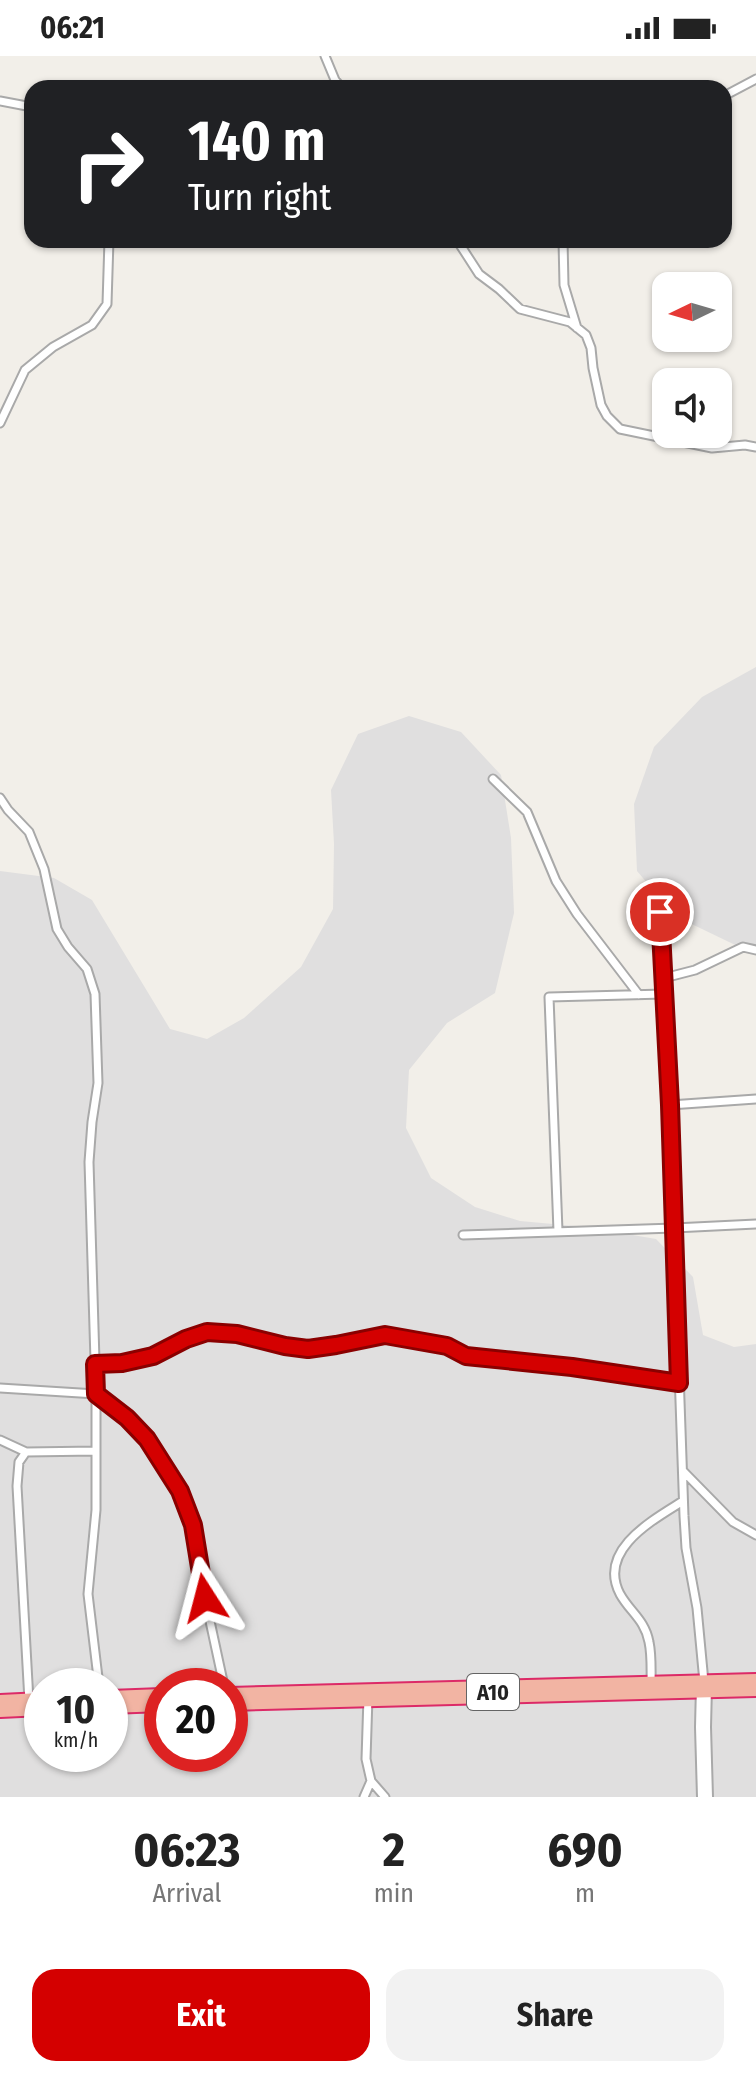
<!DOCTYPE html>
<html lang="en">
<head>
<meta charset="utf-8">
<style>
  body { margin:0; font-family:"Fira Sans Condensed",sans-serif; background:#f2f2f2; color:#222; height:100vh; display:flex; flex-direction:column; font-size:30px; white-space:nowrap }
  * { box-sizing:border-box; margin:0 }
  p { font-size:26px; color:#767676 }
  .icon { flex:none; width:44px; height:44px; fill:none; stroke:currentColor; stroke-width:2; stroke-linecap:round; stroke-linejoin:round }
  .map { position:relative; height:1741px; overflow:hidden }
  .panel { display:flex; flex-direction:column; background:#fff; flex:1 }
  .panel>* { flex:none }
  .hud { position:absolute; left:24px; top:24px; width:708px; height:168px; border-radius:24px; box-shadow:0 2px 6px #0004; background:#202124; color:#fff; overflow:hidden }
  .needle { width:52px; rotate:265deg }
  .fabs { position:absolute; left:652px; top:216px; display:grid; gap:16px }
  .fabs a { display:grid; place-items:center; width:80px; height:80px; border-radius:16px; background:#fff; box-shadow:0 2px 6px #0004; font-size:40px }
  .speed { position:absolute; left:24px; top:1612px; display:flex; gap:16px; font-size:40px; font-weight:700; text-align:center }
  .speed>* { display:grid; place-content:center; width:104px; height:104px; border-radius:50%; background:#fff; box-shadow:0 2px 6px #0004; line-height:1 }
  .speed small { font-size:20px; font-weight:400 }
  .speed .limit { border:12px solid #d22; background:#fff; color:#111 }
  .pin { position:absolute; display:grid; place-items:center; width:68px; height:68px; color:#fff; margin:-34px; border:4px solid #fff; border-radius:50%; box-shadow:0 2px 8px #0007 }
  .me { position:absolute; width:88px; margin:-44px; rotate:351deg; stroke-linejoin:round; filter:drop-shadow(0 0 6px #0008) }
  .turn { display:flex; align-items:center; gap:28px; height:168px; padding:0 32px; font-size:36px }
  .turn .icon { width:104px; height:104px; stroke-width:2.5 }
  .turn b { display:block; font-size:56px; line-height:68px }
  .eta { display:flex; justify-content:space-evenly; align-items:center; height:136px; text-align:center }
  .eta b { font-size:48px; font-weight:700; line-height:56px }
  .button { display:flex; gap:16px; margin-top:auto; padding:16px 32px }
  .button a { flex:1; height:92px; border-radius:24px; background:#d40000; color:#fff; font-size:32px; font-weight:700; line-height:92px; text-align:center }
  .button a+a { background:#f2f2f2; color:#222 }
  .status { display:flex; justify-content:space-between; align-items:center; height:56px; padding:0 40px; background:#fff; direction:ltr }
  .status svg { height:22px; fill:currentColor }
  .map>svg:first-child { display:block }
</style>
</head>
<body>
<div class="status"><b>06:21</b><svg viewBox="0 0 49 12"><path d="M0 12V9h3v3zM5 12V6h3v6zM10 12V3h3v9zM15 12V0h3v12zM26 1h20v11H26zM47 4h2v5h-2z"/></svg></div>
<div class="map">
<svg width="756" height="1741" viewBox="0 0 756 1741">
  <rect width="100%" height="100%" fill="#f2efe9"/>
  <path fill="#e0dfdf" d="M756,611V899L675,860L637,815L634,748L654,691L702,641Z
    M409,660L461,676L501,719L511,782L514,857L495,937L447,967L409,1014L406,1072L431,1122L475,1151L520,1165L586,1171L656,1183L693,1221L703,1279L734,1291L756,1288V1620L230,1634V1630H162V1636L110,1637V1630H42V1639L0,1641V815L54,822L92,844L170,973L207,983L244,962L301,911L333,853L334,788L331,734L358,678Z
    M756,1637V1741H0V1657L42,1656V1698H110V1654L162,1652V1698H230V1650Z"/>
  <g fill="none" stroke-linecap="round" stroke-linejoin="round">
    <defs>
      <path id="service" d="M325,0L335,24L342,32
        M724,40L756,23
        M0,45L32,51
        M457,184L479,218L499,233L520,253L570,266L586,279L591,292L593,312L601,349L607,360L620,373L712,392L745,389L756,391
        M563,184L564,229L577,272
        M0,367L25,314L53,291L92,269L107,248L109,184
        M493,723L527,756L556,825L577,858L639,939
        M0,742L8,754L29,776L44,813L57,873L68,891L87,913L95,938L98,1027L92,1066L89,1106L96,1338L0,1332
        M660,856L670,1049
        M664,922L695,914L743,891L756,894
        M558,1175L549,941L664,938
        M463,1179L674,1172L670,1049L756,1043
        M95,1308L122,1307L153,1300L186,1283L207,1276L237,1278L285,1290L308,1293L385,1279L447,1290L466,1300L594,1314L679,1327
        M0,1384L26,1396
        M683,1415L733,1466L756,1479
        M704,1626L697,1552L686,1492L684,1460L674,1172L756,1168
        M99,1630L88,1538L96,1454V1338L127,1362L147,1383L180,1435L193,1469L205,1542L224,1630
        M651,1630C651,1616 652,1600 649,1586C645,1564 630,1556 620,1538C597,1494 653,1464 683,1445
        M368,1641L366,1703L371,1725L385,1741
        M29,1645L17,1430L19,1406L26,1396L96,1395
        M364,1741L371,1725"/>
      <path id="minor" d="M704,1630L703,1671L705,1741"/>
      <path id="trunk" d="M230,1643L756,1629
        M110,1646L162,1644
        M0,1650L42,1648"/>
    </defs>
    <use href="#service" stroke="#a9a9a9" stroke-width="11"/>
    <use href="#minor" stroke="#a9a9a9" stroke-width="18"/>
    <use href="#trunk" stroke="#dc2a67" stroke-width="26"/>
    <use href="#service" stroke="#fff" stroke-width="7"/>
    <use href="#minor" stroke="#fff" stroke-width="14"/>
    <use href="#trunk" stroke="#f2b4a3" stroke-width="22"/>
  </g>
  <g fill="none" stroke-linecap="round" stroke-linejoin="round">
    <defs>
      <path id="route" d="M205,1542L193,1469L180,1435L147,1383L127,1362L96,1338L95,1308L122,1307L153,1300L186,1283L207,1276L237,1278L285,1290L308,1293L336,1289L385,1279L447,1290L466,1300L572,1311L679,1327L670,1049L660,856"/>
    </defs>
    <use href="#route" stroke="#8a0000" stroke-width="20"/>
    <use href="#route" stroke="#d40000" stroke-width="14"/>
  </g>
  <g text-anchor="middle" dominant-baseline="central" stroke-width="6" stroke-linejoin="round" paint-order="stroke">
    <rect fill="#fff" stroke="#646464" stroke-width="2" x="467" y="1618" width="52" height="36" rx="6"/>
    <g font-size="22" font-weight="bold" fill="#222">
      <text x="493" y="1636">A10</text>
    </g>
  </g>
</svg>
<div class="fabs">
<a><svg class="needle" viewBox="-14 -14 28 28"><path d="M0-13l5 13h-10z" fill="#e53935"/><path d="M0 13l5-13h-10z" fill="#767676"/></svg></a>
<a><svg class="icon" aria-label="sound" viewBox="0 0 24 24"><path d="M4 9h4l5-4v14l-5-4H4zM17 9q2 3 0 6"/></svg></a>
</div>
<div class="speed"><div>10<small>km/h</small></div><div class="limit">20</div></div>
<div class="pin" style="left:660px;top:856px;background:#d93025"><svg class="icon" aria-label="arrive" viewBox="0 0 24 24"><path d="M6 21V4h12l-3 4 3 4H6"/></svg></div>
<svg class="me" style="left:205px;top:1542px" viewBox="-20 -20 40 40"><path d="M0-17L14 15 0 8-14 15z" fill="#d40000" stroke="#fff" stroke-width="4"/></svg>
<div class="hud">
<div class="turn"><svg class="icon" aria-label="right" viewBox="0 0 24 24"><path d="M7 20v-9h11M14 6l5 5-5 5"/></svg><div><b>140 m</b>Turn right</div></div>
</div>
</div>
<section class="panel">
<div class="eta">
<div><b>06:23</b><p>Arrival</p></div>
<div><b>2</b><p>min</p></div>
<div><b>690</b><p>m</p></div>
</div>
<div class="button"><a>Exit</a><a>Share</a></div>
</section>
</body>
</html>
